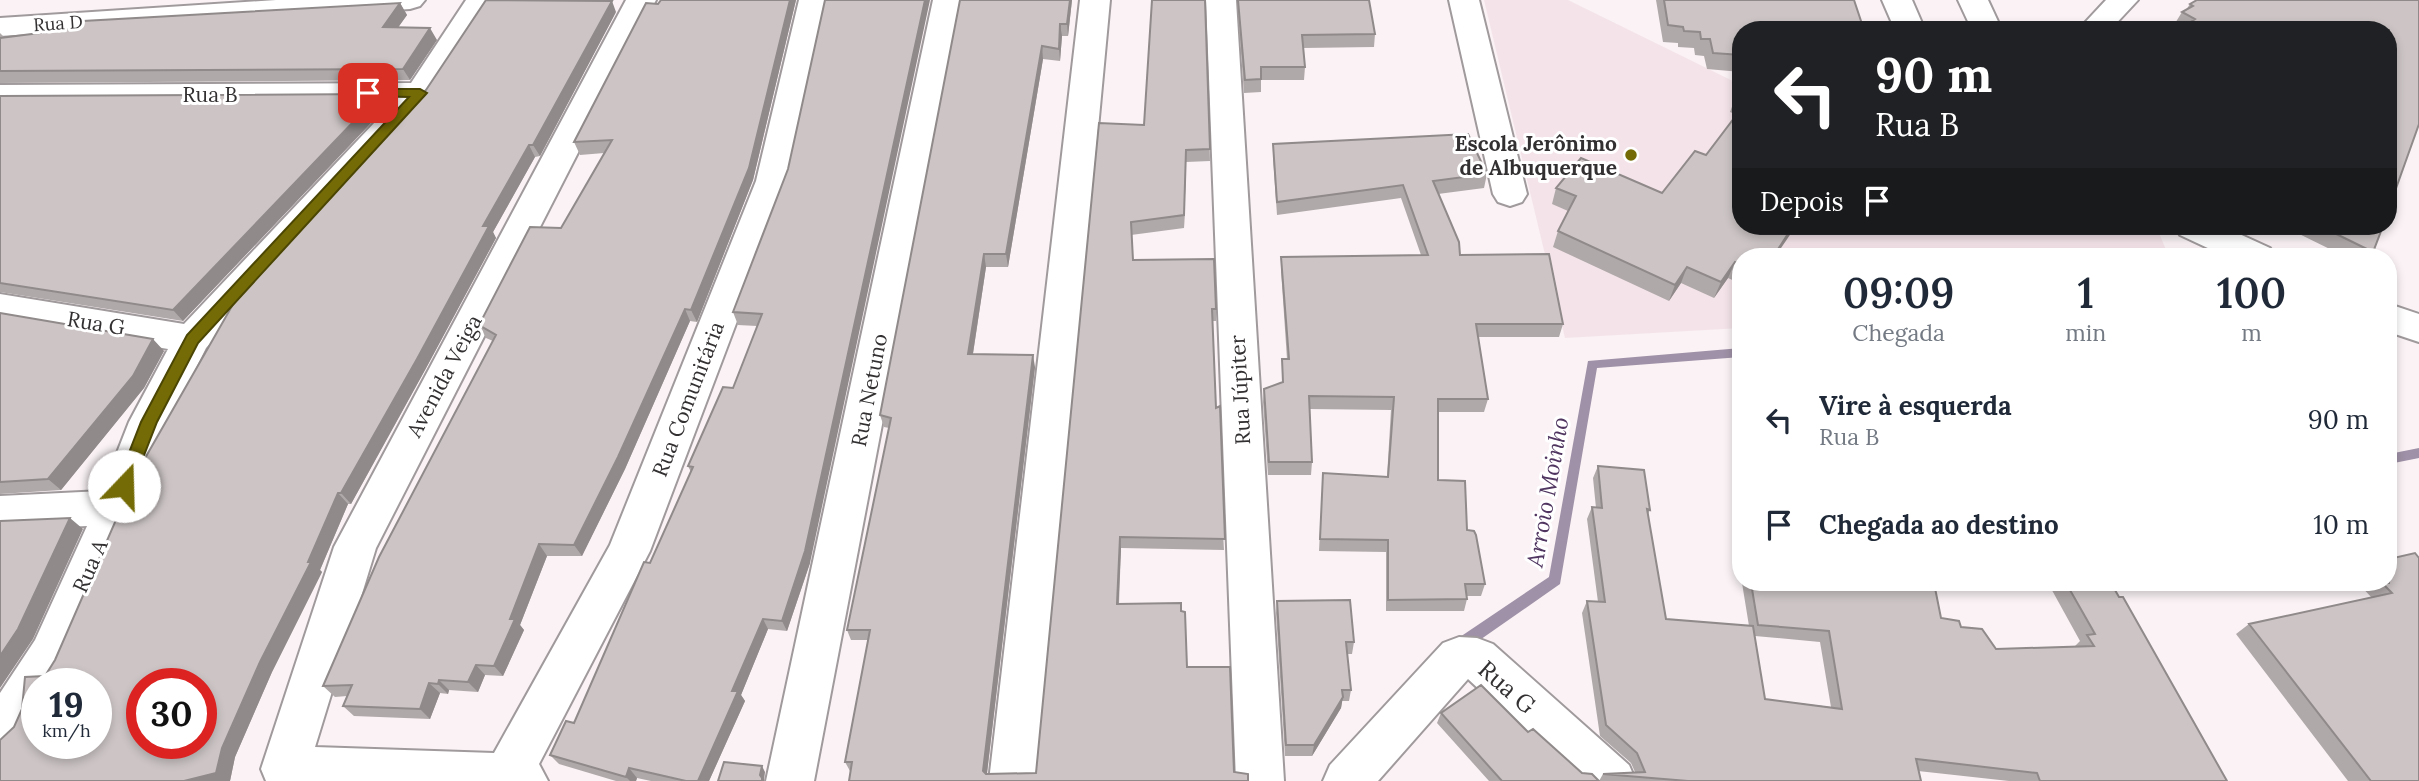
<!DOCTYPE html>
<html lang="pt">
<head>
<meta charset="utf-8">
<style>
  body { margin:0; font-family:Lora,serif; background:#f6f6f7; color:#1f2937; height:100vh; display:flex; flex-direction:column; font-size:26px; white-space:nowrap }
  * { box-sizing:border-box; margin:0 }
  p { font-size:23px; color:#747a83 }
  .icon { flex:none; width:38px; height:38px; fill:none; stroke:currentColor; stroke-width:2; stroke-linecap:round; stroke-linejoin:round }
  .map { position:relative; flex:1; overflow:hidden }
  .sheet { position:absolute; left:1732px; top:248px; width:665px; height:343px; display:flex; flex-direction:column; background:#fff; border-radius:28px; box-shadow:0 4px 10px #0003 }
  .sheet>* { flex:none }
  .banner { position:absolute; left:1732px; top:21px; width:665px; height:214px; border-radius:28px; box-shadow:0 4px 10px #0003; background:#202124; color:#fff; overflow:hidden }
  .speed { position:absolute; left:21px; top:668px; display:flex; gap:14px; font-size:35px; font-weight:700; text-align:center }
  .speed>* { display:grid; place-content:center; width:91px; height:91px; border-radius:50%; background:#fff; box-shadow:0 4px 10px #0003; line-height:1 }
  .speed small { font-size:18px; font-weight:400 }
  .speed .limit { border:10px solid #d22; background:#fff; color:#111 }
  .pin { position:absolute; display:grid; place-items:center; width:60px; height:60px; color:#fff; margin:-30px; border-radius:14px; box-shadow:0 4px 10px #0006 }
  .me { position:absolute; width:77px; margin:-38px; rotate:21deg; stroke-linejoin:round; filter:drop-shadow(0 0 5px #0008) }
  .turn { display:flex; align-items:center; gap:24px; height:147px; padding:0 28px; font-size:32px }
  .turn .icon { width:91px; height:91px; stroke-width:2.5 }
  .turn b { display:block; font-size:49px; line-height:60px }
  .then { display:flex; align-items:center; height:66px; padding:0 28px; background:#0003; gap:14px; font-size:26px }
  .eta { display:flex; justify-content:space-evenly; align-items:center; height:119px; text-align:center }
  .eta b { font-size:42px; font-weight:600; line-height:49px }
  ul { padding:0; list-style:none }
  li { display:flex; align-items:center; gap:21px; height:105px; padding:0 28px }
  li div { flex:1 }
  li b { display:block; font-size:26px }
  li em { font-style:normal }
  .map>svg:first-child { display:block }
</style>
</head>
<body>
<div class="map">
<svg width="2419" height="781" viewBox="0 0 2419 781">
  <rect width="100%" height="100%" fill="#faf2f5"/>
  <path fill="#f4e4ea" d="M1484,0H1568L1741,85V226H2140L2159,233L2169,257H1741V328L1565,338Z"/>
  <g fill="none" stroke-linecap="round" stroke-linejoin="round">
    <path fill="#9f91a7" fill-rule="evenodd" d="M1741,348V357L1597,368L1560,584L1464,651L1459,652L1454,651L1452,646L1454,641L1549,577L1588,361Z
      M2419,448V458L2389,464V454Z"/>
    <defs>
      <path id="minor" d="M276,0H425L420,6L410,9L0,36V18Z
        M466,0H496L431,100L206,348L169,422L137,508L67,668L57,684H37C37,717 34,742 0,755V693L35,640L87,526L0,530V496L102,491L129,422L168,349L0,320V294L184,324L393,103L0,105V85L411,83Z
        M626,0H656L376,548L315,747L494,753L610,545L756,181L799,0H829L790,181L650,551L539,764L548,781H266L261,769L334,547Z
        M933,0H963L814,781H766Z
        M1080,0H1110L1037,781H989Z
        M1206,0H1236L1284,781H1236Z
        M1449,0H1479L1527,194L1522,202L1510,206L1498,202L1493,194Z
        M1882,0H1912L1925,30H1895Z
        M1958,0H1988L2002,30H1972Z
        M2106,0H2138L2110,30H2078Z
        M2175,226H2222L2270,248L2276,257H2227L2180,235Z
        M2389,304L2419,314V342L2389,332Z
        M1459,637L1477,638L1493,644L1629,765L1636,781H1578L1468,679L1378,781H1323L1330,765L1443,643Z"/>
    </defs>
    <use href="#minor" stroke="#a09a9c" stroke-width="4"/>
    <use href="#minor" fill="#fff" fill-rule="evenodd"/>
  </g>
  <path fill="#b0a9a9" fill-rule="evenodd" d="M661,0H796L753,180L697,322L690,321L625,469L582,556H547L520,625L524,630L503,676L485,675L478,692L449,690L448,694L440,693L430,719L354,716L343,706L347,696L335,697L323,686L493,341L486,338L479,325L561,228L604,153L580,155L574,142Z
    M960,0H1072L1068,36H1062L1060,61L1043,59L1008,267H986L973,354L1035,367L987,774L1036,773L1144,125L1205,0L1210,161L1186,162L1184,228L1131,235L1133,260L1216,309V321H1212L1216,408L1224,550L1121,548L1119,604L1181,611L1187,667L1234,772L1248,781L850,771L845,762L868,640H851L847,630L889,428L884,427L880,415Z
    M1237,0H1369L1375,34L1374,47L1303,48L1305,67L1304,80H1261V92L1244,93Z
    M1656,0H1854L1741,30V72L1707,69L1704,56L1695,55L1694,48L1678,47V43L1663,42Z
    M400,3L407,15L398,27L437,40L410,80L0,83V33L4,37Z
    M2190,4L2389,30L2181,29L2174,25L2182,12L2186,10Z
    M616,12L540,156L535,157L493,232L496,238L425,370L351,504H348L320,570L322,572L272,672L235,757L230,781H0L14,727L45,676Z
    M1741,89V284L1728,278L1714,298L1681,283L1669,301L1553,247L1558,231L1568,211L1552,204L1556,188L1662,193L1706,155L1737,115L1730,112L1736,96Z
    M380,94L387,106L183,321L0,292V96Z
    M1273,144L1487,174L1484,188L1438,194L1460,255L1563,324L1559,337H1478L1488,399L1484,412H1438V480L1467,530L1485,584L1481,596H1467V599L1464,611H1386V552L1319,551L1323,473L1387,477L1391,410L1309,409L1312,462L1311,475H1268L1263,402L1264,389L1282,382V359H1287L1281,270V257L1421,255L1401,198L1277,215L1273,157Z
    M788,169L810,563L787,631L768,629L741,695L745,701L709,781H651L637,778L636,781H616L559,764L550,755L574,723L650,563L691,472L688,466L733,388L757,326L738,325L733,312Z
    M2283,226H2383L2373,252L2368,257H2346Z
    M0,313L164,351L144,388L61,490L0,494Z
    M1598,466L1650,510L1648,514L1666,619L1749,626L1742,583H1934L1941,618L1961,627L1996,649L2076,647L2075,646L2080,641L2048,583H2111L2227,781H2009L1918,771L1921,781H1489L1437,723L1441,713L1528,732L1582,773L1599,781L1603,774L1635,772L1631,763L1600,736L1582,613L1587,601L1598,602L1587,519L1592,507L1596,508L1593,478ZM1755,636L1820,642L1831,707L1765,699Z
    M2389,559L2419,781H2348L2236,634L2249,624L2372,598L2358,583H2389Z
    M1277,601L1354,642L1352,654H1347L1351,690L1349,701H1342L1341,708L1312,756H1285L1276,613Z"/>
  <path fill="#908a8a" d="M790,0H796L753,180L697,322L691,310Z
    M925,0H930L810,563L787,631L782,621Z
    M1070,0H1072L1068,36L1067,24Z
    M612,1L616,12L540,156L533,145Z
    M400,3L407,15L390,39L383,27Z
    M1060,24L1062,36L1060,61L1059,49Z
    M430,28L437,40L410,80L403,69Z
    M1042,46L1043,59L1008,267L1006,254Z
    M380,94L387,106L183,321L173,310Z
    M529,145L535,157L493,232L496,238L425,370L351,504L341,493L483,226Z
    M1186,150V162L1184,228V215Z
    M1793,226H1796L1775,257H1773Z
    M984,254L986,267L971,366L968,354Z
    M1735,262L1728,278L1714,298L1721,282Z
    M1687,267L1681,283L1669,301L1675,285Z
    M685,309L690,321L625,469L582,556L574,545Z
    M153,339L164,351L144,388L61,490L48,479Z
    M1033,355L1035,367L986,781L983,771Z
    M338,493L348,504L320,570L322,572L272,672L235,757L230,781H184L222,748L260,662L308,562Z
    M70,518L83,529L33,639L0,688V656Z
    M1120,537L1121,548L1118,614L1117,604Z
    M539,544L547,556L520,625L524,630L503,676L494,666L510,619Z
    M763,619L768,629L741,695L745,701L709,781H698L732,691Z
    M476,665L485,675L478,692L468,682Z
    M439,680L449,690L448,694L438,684Z
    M429,683L440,693L430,719L420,709Z
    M1343,697L1341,708L1312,756L1314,745Z
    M762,766L765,772L764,780V781H762L760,775Z
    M629,768L637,778L636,781H630L626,777Z"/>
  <path fill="#cdc5c5" stroke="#908a8a" stroke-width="2" fill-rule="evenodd" d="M486,0L612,1L533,145H529L483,226H489L417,359L341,493H338L308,562H311L260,662L222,748L216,773L184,781H0V740L14,727L22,709L25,677L45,676L55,660L136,474L240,292L426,90ZM37,684H96V744H37ZM142,684H201V744H142Z
    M661,0H790L749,168L691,310L685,309L618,457L574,545L539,544L510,619H515L494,666L476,665L468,682L439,680L438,684L429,683L420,709L343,706L352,685L323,686L379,557L496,335L479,325L530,227L561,228L612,140L574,142L646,3L658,4Z
    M825,0H925L805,551L782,621L763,619L732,691H738L698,781H686L629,768L626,777L550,755L566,721L574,723L644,562L650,563L693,467L688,466L723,387L733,388L762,314L733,312L788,169Z
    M960,0H1070L1067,24H1060L1059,49L1042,46L1006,254H984L968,354L1033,355L983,771L986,774L1036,773L1099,123L1144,125L1152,0H1205L1210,149L1186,150L1184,215L1131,222L1133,260L1214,259L1216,309H1212L1216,408L1220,406L1225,539L1120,537L1117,604L1181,603V611L1185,612L1187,667H1230L1234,772L1248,774V781H849L852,762H845L870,630H847L891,418L880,415Z
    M1238,0H1369L1375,34L1302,35L1305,67H1261V79L1245,80Z
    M1664,0H1854L1864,30H1741V55L1713,53L1710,39H1701L1700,32L1684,31L1683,27L1668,25Z
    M2197,0H2419V124L2389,208V30H2179L2195,19L2182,12L2193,6L2190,4Z
    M400,3L383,27L430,28L403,69L0,71V38L79,28L83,21Z
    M1741,89V98L1736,96Z
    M380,94L173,310L0,283V96Z
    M1741,109V226H1793L1773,257H1741V265L1735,262L1721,282L1687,267L1675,285L1558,231L1576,196L1556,188L1581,158L1662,193L1695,151L1706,155Z
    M1468,134L1487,174L1433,181L1459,242L1460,255L1549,254L1563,324H1476L1488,399H1438V480L1465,481L1467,530L1474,531L1476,535L1485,584H1465L1467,599L1388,600V540L1320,539L1323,473L1388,477L1394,397L1309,396L1312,462H1269L1264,389L1283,382L1282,359H1289L1281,257L1428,255L1403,185L1277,202L1273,144Z
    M2320,226H2383L2373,252Z
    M0,313L153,339L133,376L48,479L0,482Z
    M1598,466L1644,470L1650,510L1647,509L1666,619L1753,626L1765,699L1842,709L1829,631L1758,625L1751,583H1934L1941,618L1959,621L1961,627L1982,629L1996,649L2094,646L2087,635L2095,634L2066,583H2111L2119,597H2123L2227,781H2040L2037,773L1916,759L1921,781H1688L1603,774L1645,772L1637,753L1606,725L1587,601L1605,602L1592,507L1602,508Z
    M70,518L18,629L0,656V521Z
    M2415,553L2419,558V781H2371L2249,624L2392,593L2382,583H2389V559Z
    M1350,600L1354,642H1346L1351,690H1342L1343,697L1314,745H1286L1277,601Z
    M1481,685L1528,732L1533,729L1582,773L1592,774L1599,781H1502L1441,713Z
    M724,762L762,766L760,775L762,778V781H718Z"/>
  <path fill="#746b06" stroke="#4b4604" stroke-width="2" d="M368,89H420L427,93L198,343L157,422L130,491H118L116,486L141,422L187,335L409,97L363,96V90Z"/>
  <circle fill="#746b06" stroke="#fff" stroke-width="2.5" cx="1631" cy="155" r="7"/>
  <g text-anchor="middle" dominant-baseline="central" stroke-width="6" stroke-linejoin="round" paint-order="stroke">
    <g font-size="18" fill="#333031" stroke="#fff">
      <text transform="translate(58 23) rotate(-4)">Rua D</text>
    </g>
    <g font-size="21" fill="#333031" stroke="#fff">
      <text x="210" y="94">Rua B</text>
      <text transform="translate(96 323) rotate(9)">Rua G</text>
      <text transform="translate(444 376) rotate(-62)">Avenida Veiga</text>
      <text transform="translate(869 390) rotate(-79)">Rua Netuno</text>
      <text transform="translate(1240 390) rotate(-93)">Rua Júpiter</text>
      <text transform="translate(688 399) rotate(-69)">Rua Comunitária</text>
      <text transform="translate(90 566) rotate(-66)">Rua A</text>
    </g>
    <g font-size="21" font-weight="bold" fill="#333031" stroke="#fff" text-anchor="end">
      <text x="1617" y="143">Escola Jerônimo<tspan x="1617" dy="24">de Albuquerque</tspan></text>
    </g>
    <g font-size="23" font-style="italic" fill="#4f3560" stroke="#fff">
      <text transform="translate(1547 492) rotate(-80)">Arroio Moinho</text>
    </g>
    <g font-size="24" fill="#333031" stroke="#fff">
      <text transform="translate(1507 687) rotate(41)">Rua G</text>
    </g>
  </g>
</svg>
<div class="speed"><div>19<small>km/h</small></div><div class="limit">30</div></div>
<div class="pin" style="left:368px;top:93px;background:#d93025"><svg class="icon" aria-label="arrive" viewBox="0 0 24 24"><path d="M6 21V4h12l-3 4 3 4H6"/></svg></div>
<svg class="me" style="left:124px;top:486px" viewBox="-20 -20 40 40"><circle r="19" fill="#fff"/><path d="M0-13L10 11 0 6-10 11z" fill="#746b06"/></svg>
<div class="banner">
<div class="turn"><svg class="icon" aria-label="left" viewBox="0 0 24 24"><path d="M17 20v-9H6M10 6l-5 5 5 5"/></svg><div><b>90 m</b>Rua B</div></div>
<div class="then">Depois<svg class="icon" aria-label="arrive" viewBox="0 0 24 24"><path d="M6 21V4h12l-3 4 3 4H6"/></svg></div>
</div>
<section class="sheet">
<div class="eta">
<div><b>09:09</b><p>Chegada</p></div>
<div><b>1</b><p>min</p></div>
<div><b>100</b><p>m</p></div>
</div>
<ul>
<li><svg class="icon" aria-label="left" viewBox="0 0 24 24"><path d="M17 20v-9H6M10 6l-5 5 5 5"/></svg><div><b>Vire à esquerda</b><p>Rua B</p></div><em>90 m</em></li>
<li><svg class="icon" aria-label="arrive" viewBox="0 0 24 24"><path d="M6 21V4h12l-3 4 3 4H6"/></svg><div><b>Chegada ao destino</b></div><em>10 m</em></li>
</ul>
</section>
</div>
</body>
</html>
